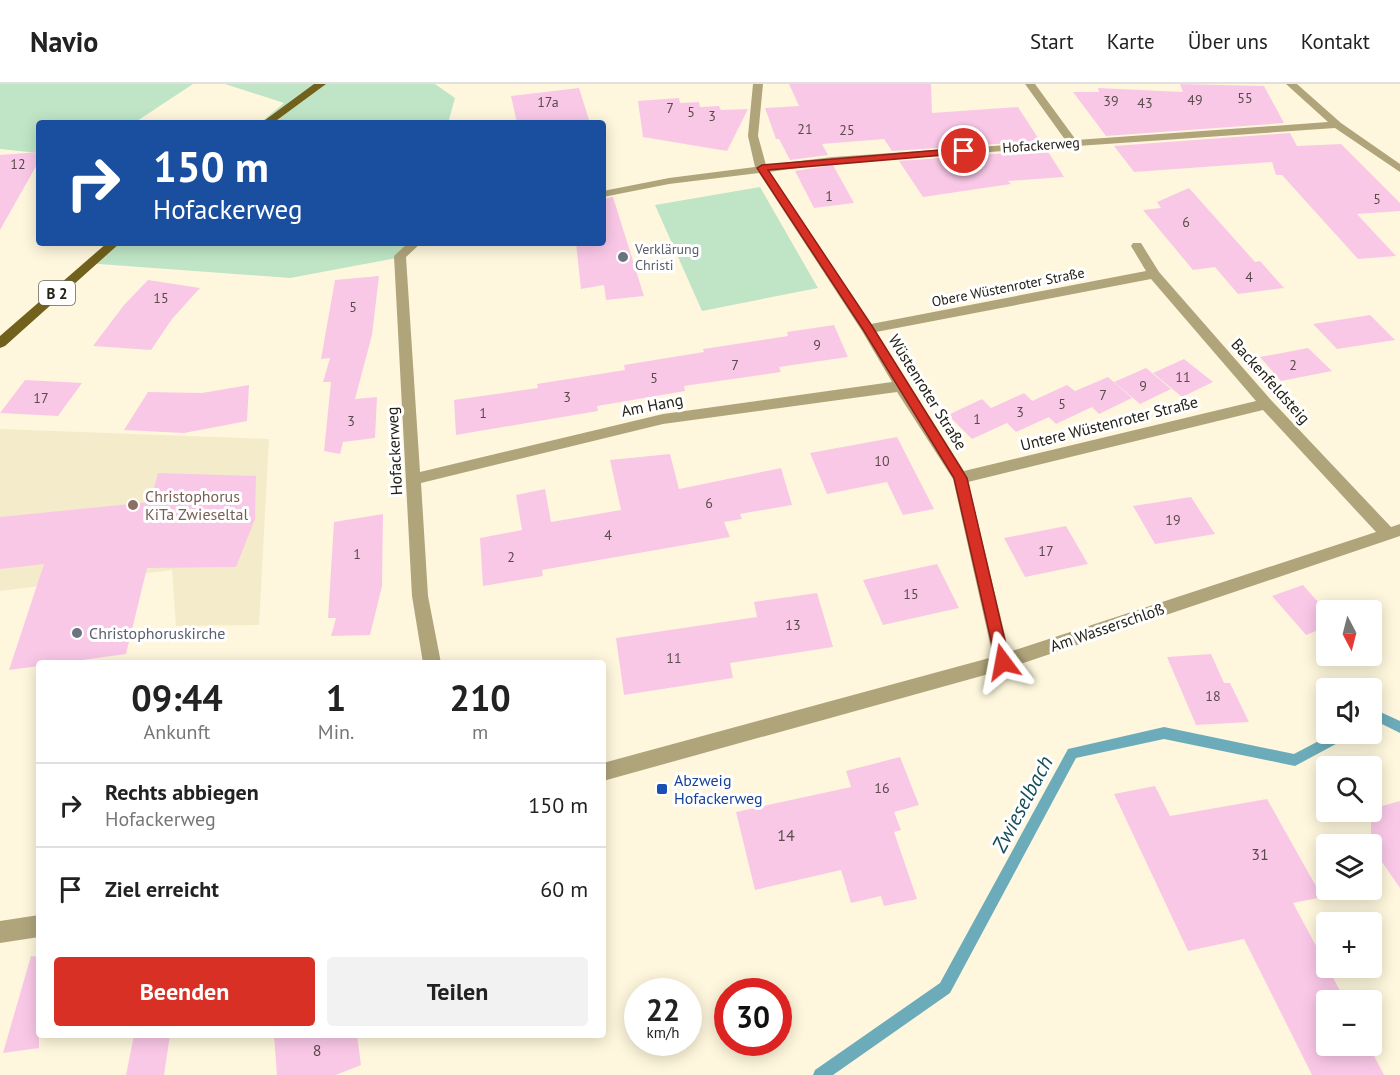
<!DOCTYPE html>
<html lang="de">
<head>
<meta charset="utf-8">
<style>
  body { margin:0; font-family:"PT Sans",sans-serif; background:#f2f2f2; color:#222; height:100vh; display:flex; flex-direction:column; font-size:22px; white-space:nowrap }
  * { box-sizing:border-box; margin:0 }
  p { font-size:20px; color:#767676 }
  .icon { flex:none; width:33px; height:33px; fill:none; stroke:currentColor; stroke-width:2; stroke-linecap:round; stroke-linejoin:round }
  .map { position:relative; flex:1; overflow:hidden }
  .details { position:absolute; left:36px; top:576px; width:570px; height:378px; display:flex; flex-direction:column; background:#fff; border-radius:6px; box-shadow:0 3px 15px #0003 }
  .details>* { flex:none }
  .guide { position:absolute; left:36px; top:36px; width:570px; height:126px; border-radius:6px; box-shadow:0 3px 15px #0003; background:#1a4fa0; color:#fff; overflow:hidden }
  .needle { width:39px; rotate:173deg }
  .fabs { position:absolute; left:1316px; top:516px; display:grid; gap:12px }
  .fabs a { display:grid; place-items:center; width:66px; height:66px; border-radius:6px; background:#fff; box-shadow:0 3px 15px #0003; font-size:30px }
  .speed { position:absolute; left:624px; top:894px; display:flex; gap:12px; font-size:30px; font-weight:700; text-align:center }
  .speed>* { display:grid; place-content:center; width:78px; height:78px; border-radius:50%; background:#fff; box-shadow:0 3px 15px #0003; line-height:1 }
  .speed small { font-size:15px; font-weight:400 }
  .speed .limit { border:9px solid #d22; background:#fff; color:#111 }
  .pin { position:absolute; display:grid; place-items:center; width:51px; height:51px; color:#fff; margin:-26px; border:3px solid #fff; border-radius:50%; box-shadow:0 2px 6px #0007 }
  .me { position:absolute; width:66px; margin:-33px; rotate:347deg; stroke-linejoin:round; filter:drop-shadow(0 0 4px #0008) }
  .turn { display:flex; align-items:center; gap:21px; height:126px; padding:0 18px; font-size:27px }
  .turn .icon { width:78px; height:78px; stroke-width:2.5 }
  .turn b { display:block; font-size:42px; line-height:51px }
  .eta { display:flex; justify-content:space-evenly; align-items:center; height:102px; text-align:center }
  .eta b { font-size:36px; font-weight:800; line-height:42px }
  .action { display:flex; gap:12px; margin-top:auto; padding:12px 18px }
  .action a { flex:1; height:69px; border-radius:6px; background:#d93025; color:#fff; font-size:24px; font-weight:800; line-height:69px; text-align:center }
  .action a+a { background:#f2f2f2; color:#222 }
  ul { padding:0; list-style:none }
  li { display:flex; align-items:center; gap:18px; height:84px; padding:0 18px; border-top:2px solid #e0e0e0 }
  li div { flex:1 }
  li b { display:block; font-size:22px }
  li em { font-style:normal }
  header { display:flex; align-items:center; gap:36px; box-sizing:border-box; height:84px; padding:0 30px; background:#fff; border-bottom:2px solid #e0e0e0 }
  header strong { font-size:28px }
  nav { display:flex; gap:33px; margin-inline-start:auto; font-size:21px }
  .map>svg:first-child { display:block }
</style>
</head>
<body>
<header>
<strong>Navio</strong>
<nav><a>Start</a><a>Karte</a><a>Über uns</a><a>Kontakt</a></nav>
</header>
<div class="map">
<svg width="1400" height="991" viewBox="0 0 1400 991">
  <rect width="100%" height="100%" fill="#fef7dd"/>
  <path fill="#f4ebca" d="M0,345L269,355L259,541L176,542L172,486L0,507Z"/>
  <path fill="#bfe5c6" d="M0,0H193L134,39H39V69L0,65Z
    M225,0H435L455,14L448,39H260L284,19Z
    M760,103L818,204L702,227L655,121Z
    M110,159H409L402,173L290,194L85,179Z"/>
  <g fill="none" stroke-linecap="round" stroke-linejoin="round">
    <path fill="#6cacba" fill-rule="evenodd" d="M1376,626L1400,637V649L1376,637L1371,639V628Z
      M1164,643L1294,670L1332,650H1349L1347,654L1295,682L1164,655L1076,674L950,909L833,991H813L815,986L940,899L1068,665Z"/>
  </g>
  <path fill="#fac8e7" d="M789,0H931L932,29L1018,23L1040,57L892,67L884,55L822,60L828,71L790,76L779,55H776L765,24L799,22Z
    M1180,0L1264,2L1284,39L1106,52L1073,8H1099L1098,4L1183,8Z
    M579,4L590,39H517L511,12Z
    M679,14L680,19L699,18L700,23L719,22L721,26L748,25L727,67L643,53L638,17Z
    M1290,49L1297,62L1341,60L1400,119V127L1357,130L1396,172L1358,175L1282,91H1276L1272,78L1134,88L1114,62Z
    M1047,66L1064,93L1008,97L1011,100L923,113L899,77Z
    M39,68V77L0,146V71Z
    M833,81L854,119L814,124L795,87Z
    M1189,104L1255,178L1260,177L1284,204L1238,210L1215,183L1193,186L1143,126L1161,124L1157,118Z
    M613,113L644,212L606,216L604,201L581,205L576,159H603V115Z
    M379,192L372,251L355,315L377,313L375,354L343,358L340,370L324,367L331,298H323L330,274L321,275L335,196Z
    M148,196L200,204L172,235L151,266L93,262L124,221Z
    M1370,231L1395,256L1337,265L1313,240Z
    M834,241L848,273L779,283L781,288L684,302L685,307L597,322L598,327L456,351L454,316L538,304L537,300L625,286L624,281L704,268L703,265L788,252L787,248Z
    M1308,264L1332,287L1281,297L1260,273Z
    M1184,275L1213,298L1182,313L1153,289Z
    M1146,284L1171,305L1140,320L1114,298Z
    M1108,293L1132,314L1099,330L1092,323L1056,340L1032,317L1067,301L1075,307Z
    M25,296L82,299L58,332L0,329Z
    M249,301L247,337L184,349L124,346L148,308L202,309Z
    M1024,309L1049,333L1016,348L1007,339L972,355L948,331L982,315L991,324Z
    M897,353L934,425L903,431L887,398L827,410L810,369Z
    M670,370L679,405L781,384L792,421L740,430L742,435L724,438L730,453L542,486L543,492L483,502L480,454L522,446L516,411L545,405L551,438L621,426L610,376Z
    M158,389L256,392L255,435L236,483L147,484L126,570L60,579H39V582L9,586L44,480L0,485V433L150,418Z
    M1191,413L1215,450L1155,460L1133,422Z
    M383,430L382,502L370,551L331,552L336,534H328L334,438Z
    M1066,442L1088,480L1025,493L1004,454Z
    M937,480L959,524L883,541L863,496Z
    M1303,501L1326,527V543L1306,551L1272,512Z
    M817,509L833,563L730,579L733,594L624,611L616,554L757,533L754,518Z
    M1211,570L1224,599H1230L1249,638L1196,641L1167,573Z
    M900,673L919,721L894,728L901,746L894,748L917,815L884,822L881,812L851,819L841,786L755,806L736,728L851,703L846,687Z
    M1155,702L1170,732L1267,715L1322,813L1293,819L1345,916H1326V962H1369L1384,991H1312L1244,855L1188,867L1114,710Z
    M1400,717V804L1371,762V725Z
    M31,872L39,873V964L3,969Z
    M134,951H170L164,991H126Z
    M274,951H357L361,981L336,991H277Z"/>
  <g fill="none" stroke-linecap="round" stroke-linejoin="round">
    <path fill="#b0a47b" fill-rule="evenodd" d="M753,0H763L758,52L766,81L833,73L1066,57L1025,0H1035L1076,56L1328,38L1286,0H1297L1341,39L1400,80V88L1335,44L833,79L769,88L871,240L1146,187L1131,162L1133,159H1141L1159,188L1271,316L1391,443L1400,440V452L1003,586L603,697V679L993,573L953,395L897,308L663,340L421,399L428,512L441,579H423L412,512L394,172L408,159H421L406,173L420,388L663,330L892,298L862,247L759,89L669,100L603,113V107L669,94L755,83L748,52ZM1151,195L1256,317L964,387L876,248ZM1263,326L1376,448L1009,568L968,398Z
      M39,831V853L0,859V837Z"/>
    <path fill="#72601d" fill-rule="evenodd" d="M314,0H326L273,39H261Z
      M107,159H120L5,262L0,264V252Z"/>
  </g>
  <path fill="#d93025" stroke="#8d1f18" stroke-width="1.5" d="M964,64L967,65V69L768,86L872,242L967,394L1010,578L1003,585L996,578L954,394L864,247L757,84L762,81Z"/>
  <g fill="#6b7280" stroke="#fff" stroke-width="2">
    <circle cx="623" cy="173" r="6"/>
    <circle cx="77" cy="549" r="6"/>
  </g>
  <circle fill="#8d6e63" stroke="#fff" stroke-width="2" cx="133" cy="421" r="6"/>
  <rect fill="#1a4fb4" stroke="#fff" stroke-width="2" x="656" y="699" width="12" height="12" rx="3"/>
  <g text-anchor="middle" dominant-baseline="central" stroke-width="6" stroke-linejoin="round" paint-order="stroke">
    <g font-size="14" fill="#5a4b4b">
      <text x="1245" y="14">55</text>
      <text x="1195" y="16">49</text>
      <text x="1111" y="17">39</text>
      <text x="548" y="18">17a</text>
      <text x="1145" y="19">43</text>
      <text x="670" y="24">7</text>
      <text x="691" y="28">5</text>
      <text x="712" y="32">3</text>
      <text x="805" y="45">21</text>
      <text x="847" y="46">25</text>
      <text x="18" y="80">12</text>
      <text x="829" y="112">1</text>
      <text x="1377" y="115">5</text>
      <text x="1186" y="138">6</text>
      <text x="1249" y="193">4</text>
      <text x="161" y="214">15</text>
      <text x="353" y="223">5</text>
      <text x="817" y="261">9</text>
      <text x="735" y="281">7</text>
      <text x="1293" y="281">2</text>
      <text x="1183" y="293">11</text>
      <text x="654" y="294">5</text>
      <text x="1143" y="302">9</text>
      <text x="1103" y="311">7</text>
      <text x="567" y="313">3</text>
      <text x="41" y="314">17</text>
      <text x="1062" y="320">5</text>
      <text x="1020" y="328">3</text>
      <text x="483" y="329">1</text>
      <text x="977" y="335">1</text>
      <text x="351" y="337">3</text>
      <text x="882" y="377">10</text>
      <text x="709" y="419">6</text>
      <text x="1173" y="436">19</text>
      <text x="608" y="451">4</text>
      <text x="1046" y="467">17</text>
      <text x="357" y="470">1</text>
      <text x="511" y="473">2</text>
      <text x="911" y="510">15</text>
      <text x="793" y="541">13</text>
      <text x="674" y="574">11</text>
      <text x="1213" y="612">18</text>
      <text x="882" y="704">16</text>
    </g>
    <g font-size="14" fill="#242117" stroke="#fff">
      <text transform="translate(1041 61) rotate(-4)">Hofackerweg</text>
      <text transform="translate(1008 203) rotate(-11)">Obere Wüstenroter Straße</text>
    </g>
    <g font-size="14" fill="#5b616d" stroke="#fff" text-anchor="start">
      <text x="635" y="165">Verklärung<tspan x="635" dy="16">Christi</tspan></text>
    </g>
    <rect fill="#fff" stroke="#66645d" stroke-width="1.5" x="39" y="197" width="36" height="24" rx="4.5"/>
    <g font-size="15" font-weight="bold" fill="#242117">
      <text x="57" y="209">B 2</text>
    </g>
    <g font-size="16" fill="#242117" stroke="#fff">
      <text transform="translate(1271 297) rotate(48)">Backenfeldsteig</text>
      <text transform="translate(928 308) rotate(58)">Wüstenroter Straße</text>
      <text transform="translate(652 321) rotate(-11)">Am Hang</text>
      <text transform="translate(1109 339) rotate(-14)">Untere Wüstenroter Straße</text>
      <text transform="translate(394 367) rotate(-93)">Hofackerweg</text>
      <text transform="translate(1107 543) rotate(-19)">Am Wasserschloß</text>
    </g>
    <g font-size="16" fill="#785e54" stroke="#fff" text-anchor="start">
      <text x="145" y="412">Christophorus<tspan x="145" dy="18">KiTa Zwieseltal</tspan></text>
    </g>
    <g font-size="16" fill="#5b616d" stroke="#fff" text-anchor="start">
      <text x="89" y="549">Christophoruskirche</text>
    </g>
    <g font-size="16" fill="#164399" stroke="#fff" text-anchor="start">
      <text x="674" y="696">Abzweig<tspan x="674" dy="18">Hofackerweg</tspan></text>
    </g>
    <g font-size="16" fill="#5a4b4b">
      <text x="786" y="751">14</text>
      <text x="1260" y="770">31</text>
      <text x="317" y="966">8</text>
    </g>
    <g font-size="21" font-style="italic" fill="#144d57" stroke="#fff">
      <text transform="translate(1022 720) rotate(-62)">Zwieselbach</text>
    </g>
  </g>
</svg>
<div class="fabs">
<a><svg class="needle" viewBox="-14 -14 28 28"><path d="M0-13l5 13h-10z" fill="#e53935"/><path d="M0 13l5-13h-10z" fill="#767676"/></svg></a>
<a><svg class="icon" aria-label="sound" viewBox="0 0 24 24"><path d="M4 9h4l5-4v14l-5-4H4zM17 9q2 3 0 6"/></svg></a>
<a><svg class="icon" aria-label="search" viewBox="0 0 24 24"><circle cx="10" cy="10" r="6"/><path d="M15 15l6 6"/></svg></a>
<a><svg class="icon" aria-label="layers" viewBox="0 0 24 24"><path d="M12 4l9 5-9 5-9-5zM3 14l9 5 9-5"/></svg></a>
<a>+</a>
<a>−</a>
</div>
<div class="speed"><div>22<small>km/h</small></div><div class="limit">30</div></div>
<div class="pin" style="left:964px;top:67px;background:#d93025"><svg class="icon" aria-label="arrive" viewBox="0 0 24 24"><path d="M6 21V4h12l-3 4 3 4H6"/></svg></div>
<svg class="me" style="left:1003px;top:578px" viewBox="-20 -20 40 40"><path d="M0-17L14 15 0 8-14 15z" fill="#d93025" stroke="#fff" stroke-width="4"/></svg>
<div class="guide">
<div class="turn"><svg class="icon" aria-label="right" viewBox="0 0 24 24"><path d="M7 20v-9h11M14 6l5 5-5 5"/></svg><div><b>150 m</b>Hofackerweg</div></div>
</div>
<section class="details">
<div class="eta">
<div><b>09:44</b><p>Ankunft</p></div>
<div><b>1</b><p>Min.</p></div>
<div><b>210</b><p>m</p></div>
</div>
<ul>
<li><svg class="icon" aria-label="right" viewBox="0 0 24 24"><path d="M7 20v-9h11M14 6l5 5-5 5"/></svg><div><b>Rechts abbiegen</b><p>Hofackerweg</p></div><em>150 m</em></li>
<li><svg class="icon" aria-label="arrive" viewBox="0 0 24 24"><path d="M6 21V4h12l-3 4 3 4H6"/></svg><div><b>Ziel erreicht</b></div><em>60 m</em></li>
</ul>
<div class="action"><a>Beenden</a><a>Teilen</a></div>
</section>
</div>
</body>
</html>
